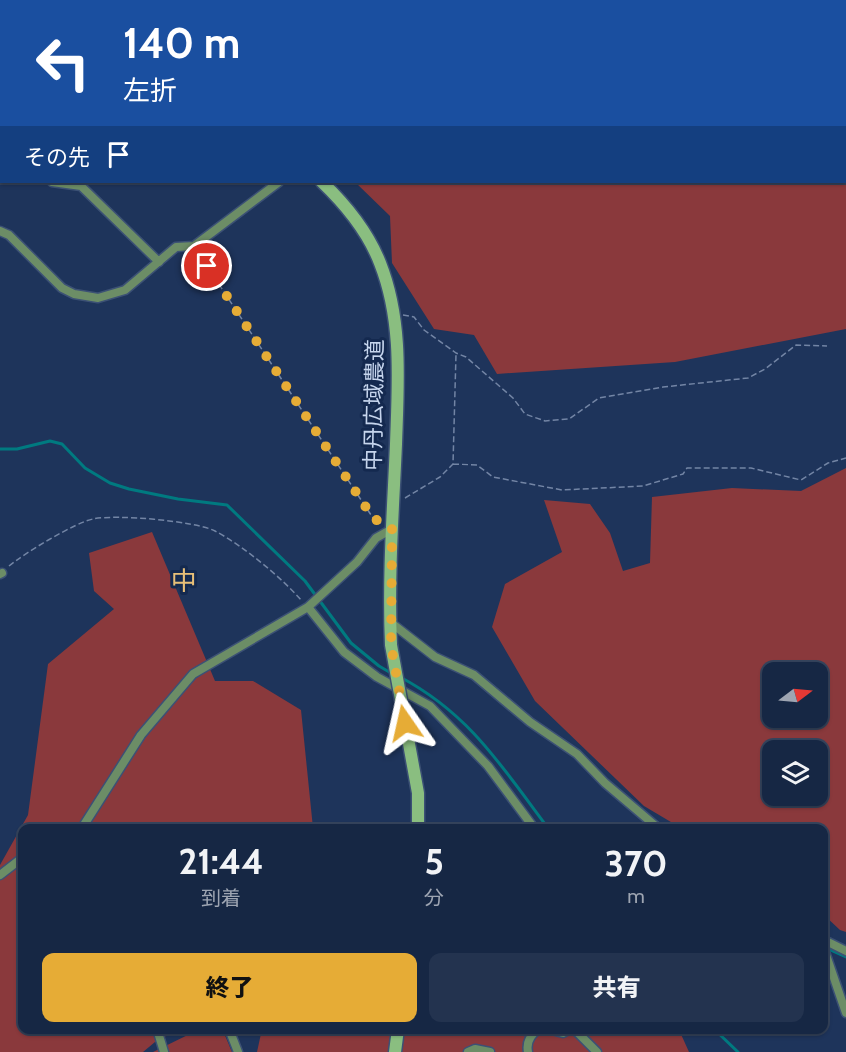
<!DOCTYPE html>
<html lang="ja">
<head>
<meta charset="utf-8">
<style>
  body { margin:0; font-family:Cabin,"Noto Sans JP",sans-serif; background:#23334f; color:#f1f3f6; height:100vh; display:flex; flex-direction:column; font-size:22px; white-space:nowrap }
  * { box-sizing:border-box; margin:0 }
  p { font-size:20px; color:#9ea5b2 }
  .icon { flex:none; width:33px; height:33px; fill:none; stroke:currentColor; stroke-width:2; stroke-linecap:round; stroke-linejoin:round }
  .map { position:relative; flex:1; overflow:hidden }
  .side { position:absolute; left:18px; top:824px; width:810px; height:210px; display:flex; flex-direction:column; background:#162744; border-radius:12px; box-shadow:0 2px 4px #0004,0 0 0 2px #35445d }
  .side>* { flex:none }
  .banner { position:absolute; left:0px; top:0px; width:846px; height:183px; box-shadow:0 2px 4px #0004,0 0 0 2px #35445d; background:#1a4fa0; color:#fff; overflow:hidden }
  .needle { width:39px; rotate:74deg }
  .tools { position:absolute; left:762px; top:662px; display:grid; gap:12px }
  .tools a { display:grid; place-items:center; width:66px; height:66px; border-radius:12px; background:#162744; box-shadow:0 2px 4px #0004,0 0 0 2px #35445d; font-size:30px }
  .pin { position:absolute; display:grid; place-items:center; width:51px; height:51px; color:#fff; margin:-26px; border:3px solid #fff; border-radius:50%; box-shadow:0 2px 6px #0007 }
  .me { position:absolute; width:66px; margin:-33px; rotate:349deg; stroke-linejoin:round; filter:drop-shadow(0 0 4px #0008) }
  .turn { display:flex; align-items:center; gap:21px; height:126px; padding:0 24px; font-size:27px }
  .turn .icon { width:78px; height:78px; stroke-width:2.5 }
  .turn b { display:block; font-size:42px; line-height:51px }
  .then { display:flex; align-items:center; height:57px; padding:0 24px; background:#0003; gap:12px; font-size:22px }
  .eta { display:flex; justify-content:space-evenly; align-items:center; height:102px; text-align:center }
  .eta b { font-size:36px; font-weight:800; line-height:42px }
  .primary-button { display:flex; gap:12px; margin-top:auto; padding:12px 24px }
  .primary-button a { flex:1; height:69px; border-radius:12px; background:#e6ac36; color:#111; font-size:24px; font-weight:800; line-height:69px; text-align:center }
  .primary-button a+a { background:#23334f; color:#f1f3f6 }
  .map>svg:first-child { display:block }
</style>
</head>
<body>
<div class="map">
<svg width="846" height="1052" viewBox="0 0 846 1052">
  <rect width="100%" height="100%" fill="#1e345b"/>
  <path fill="#8a393c" fill-rule="evenodd" d="M562,0H846V329L675,362L497,374L474,335L434,329L392,263L390,216L355,182H844V2Z
    M846,468V932L840,930L824,915V828H681L644,806L535,701L492,627L505,584L562,552L544,500L590,504L610,533L623,571L650,563L652,497L732,488L801,491ZM772,672H818V717H772ZM772,750H818V795H772Z
    M152,532L215,681H253L301,710L313,828H22V1029H179L155,1042L143,1052H0V865L28,815L48,664L114,609L94,591L89,553Z
    M200,1029H220L224,1033L232,1052H153Z
    M262,1029H604L610,1035L680,1032L689,1052H257Z"/>
  <g fill="none" stroke-linecap="round" stroke-linejoin="round">
    <path stroke="#007a80" stroke-width="3" d="M0,449H17L50,441L62,444L85,468L110,483L129,489L178,499L227,505L305,581L351,643L379,666L391,673
      M400,677C470,714 502,767 548,828
      M826,948L846,957
      M714,1029L738,1052"/>
    <defs>
      <path id="street" d="M0,41L2,42
        M52,182L81,186L159,262
        M0,231L9,235L62,288L74,294L98,298L125,290L176,247L194,246L279,182
        M0,574L2,573
        M308,607L344,652L377,677L430,706L488,766L534,828
        M390,622L435,657L474,675L530,722L577,754L605,783L658,828
        M82,828L141,735L193,674L308,607L357,562L376,538L392,529
        M0,875L22,858
        M824,940L846,951
        M824,949L846,1013
        M157,1029L164,1052
        M229,1029L238,1052
        M521,1029L532,1034
        M548,1029L563,1033L570,1029
        M574,1029L597,1052
        M468,1052L475,1049L490,1052
        M528,1052C526,1042 531,1034 539,1029"/>
      <path id="secondary" d="M124,0L125,2
        M322,182C345,204 368,232 380,263C403,321 398,383 396,444C393,511 388,578 391,645
        M401,700L418,793V828
        M395,1052L398,1029"/>
    </defs>
    <use href="#street" stroke="#3c5175" stroke-width="11"/>
    <use href="#secondary" stroke="#3c5175" stroke-width="15"/>
    <path stroke="#7385a5" stroke-width="1.5" stroke-dasharray="6 3" stroke-linecap="butt" d="M199,254L373,518L381,523
      M403,315L414,317L424,330L456,353L466,357L513,398L525,414L545,421L569,419L599,398L663,387L748,378L765,369L796,345L827,346
      M453,464L477,465L493,477L562,490L643,486L683,474L687,468H751L801,480L828,463L846,458
      M405,498L440,477L453,464L456,354
      M9,566C23,554 76,522 93,519C115,514 196,521 215,531C242,545 281,577 301,600"/>
    <use href="#street" stroke="#6c8d66" stroke-width="8"/>
    <use href="#secondary" stroke="#8abe80" stroke-width="12"/>
    <defs>
      <path id="secondary-bridge" d="M391,645L401,700"/>
    </defs>
    <use href="#secondary-bridge" stroke="#3c5175" stroke-width="15" stroke-linecap="butt"/>
    <use href="#secondary-bridge" stroke="#8abe80" stroke-width="12"/>
  </g>
  <g fill="none" stroke-linecap="round" stroke-linejoin="round">
    <path stroke="#e6ac36" stroke-width="10" stroke-dasharray="0 18" d="M207,266L373,518L392,529L391,645L405,723"/>
  </g>
  <g text-anchor="middle" dominant-baseline="central" stroke-width="6" stroke-linejoin="round" paint-order="stroke">
    <g font-size="22" fill="#c6d5ed" stroke="#14294f">
      <text transform="translate(374 405) rotate(-89)">中丹広域農道</text>
    </g>
    <g font-size="26" fill="#e7bf78" stroke="#14294f">
      <text x="184" y="581">中</text>
    </g>
  </g>
</svg>
<div class="tools">
<a><svg class="needle" viewBox="-14 -14 28 28"><path d="M0-13l5 13h-10z" fill="#e53935"/><path d="M0 13l5-13h-10z" fill="#9ea5b2"/></svg></a>
<a><svg class="icon" aria-label="layers" viewBox="0 0 24 24"><path d="M12 4l9 5-9 5-9-5zM3 14l9 5 9-5"/></svg></a>
</div>
<div class="pin" style="left:207px;top:266px;background:#d93025"><svg class="icon" aria-label="arrive" viewBox="0 0 24 24"><path d="M6 21V4h12l-3 4 3 4H6"/></svg></div>
<svg class="me" style="left:405px;top:723px" viewBox="-20 -20 40 40"><path d="M0-17L14 15 0 8-14 15z" fill="#e6ac36" stroke="#fff" stroke-width="4"/></svg>
<div class="banner">
<div class="turn"><svg class="icon" aria-label="left" viewBox="0 0 24 24"><path d="M17 20v-9H6M10 6l-5 5 5 5"/></svg><div><b>140 m</b>左折</div></div>
<div class="then">その先<svg class="icon" aria-label="arrive" viewBox="0 0 24 24"><path d="M6 21V4h12l-3 4 3 4H6"/></svg></div>
</div>
<section class="side">
<div class="eta">
<div><b>21:44</b><p>到着</p></div>
<div><b>5</b><p>分</p></div>
<div><b>370</b><p>m</p></div>
</div>
<div class="primary-button"><a>終了</a><a>共有</a></div>
</section>
</div>
</body>
</html>
